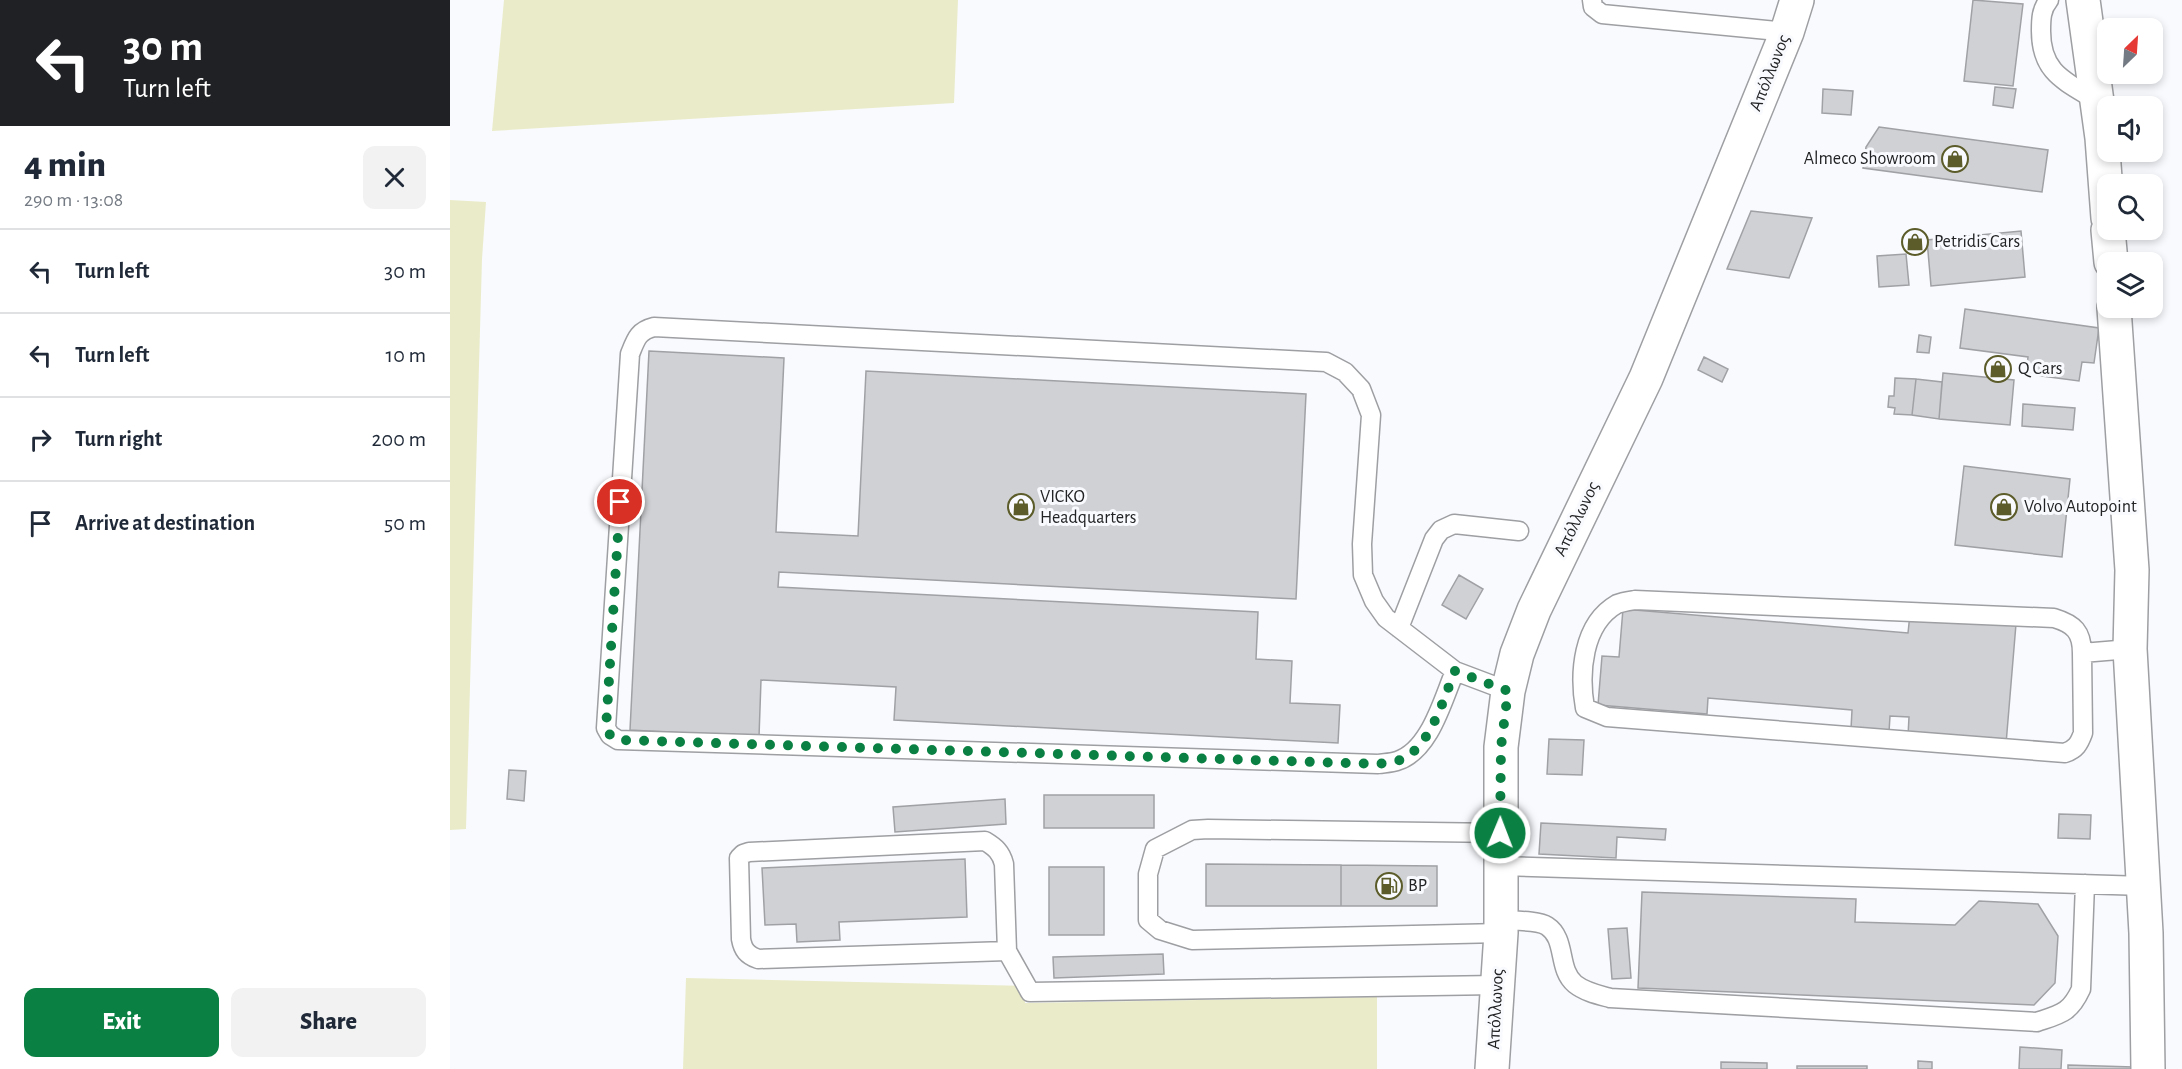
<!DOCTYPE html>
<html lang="en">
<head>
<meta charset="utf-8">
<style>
  body { margin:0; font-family:"Alegreya Sans",sans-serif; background:#f2f2f3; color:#1f2937; height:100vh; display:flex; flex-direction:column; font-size:22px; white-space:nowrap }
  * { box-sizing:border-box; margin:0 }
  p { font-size:20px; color:#747a83 }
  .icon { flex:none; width:33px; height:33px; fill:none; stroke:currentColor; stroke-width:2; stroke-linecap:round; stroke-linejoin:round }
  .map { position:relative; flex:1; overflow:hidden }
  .panel { display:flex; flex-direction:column; background:#fff; width:450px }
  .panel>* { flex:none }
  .guide { background:#202124; color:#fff; overflow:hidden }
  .needle { width:39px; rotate:25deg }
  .fabs { position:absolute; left:1647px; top:18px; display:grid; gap:12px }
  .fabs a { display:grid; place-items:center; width:66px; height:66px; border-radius:12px; background:#fff; box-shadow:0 3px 9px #0003; font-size:30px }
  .pin { position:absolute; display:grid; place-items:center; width:51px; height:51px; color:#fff; margin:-26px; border:3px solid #fff; border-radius:50%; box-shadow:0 2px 6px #0007 }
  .me { position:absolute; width:66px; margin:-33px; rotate:1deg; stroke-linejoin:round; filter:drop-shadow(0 0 4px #0008) }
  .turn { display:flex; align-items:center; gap:21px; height:126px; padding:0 24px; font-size:27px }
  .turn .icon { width:78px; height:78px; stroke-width:2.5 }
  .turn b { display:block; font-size:42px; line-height:51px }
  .round { display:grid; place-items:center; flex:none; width:63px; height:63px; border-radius:12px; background:#f2f2f3 }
  .head { display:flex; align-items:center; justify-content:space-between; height:102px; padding:0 24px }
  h1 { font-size:36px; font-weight:800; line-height:45px }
  .action { display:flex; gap:12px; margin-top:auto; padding:12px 24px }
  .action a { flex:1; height:69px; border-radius:12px; background:#0b8043; color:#fff; font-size:24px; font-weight:800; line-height:69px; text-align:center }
  .action a+a { background:#f2f2f3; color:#1f2937 }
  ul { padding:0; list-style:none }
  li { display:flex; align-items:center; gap:18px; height:84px; padding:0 24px; border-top:2px solid #e0e1e3 }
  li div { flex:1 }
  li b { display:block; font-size:22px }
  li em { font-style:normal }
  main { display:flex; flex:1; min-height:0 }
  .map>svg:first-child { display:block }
</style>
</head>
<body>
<main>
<section class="panel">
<div class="guide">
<div class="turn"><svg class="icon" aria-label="left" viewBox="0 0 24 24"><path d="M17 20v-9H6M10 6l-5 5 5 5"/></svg><div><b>30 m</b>Turn left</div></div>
</div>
<div class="head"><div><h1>4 min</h1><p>290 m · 13:08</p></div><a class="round"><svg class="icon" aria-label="close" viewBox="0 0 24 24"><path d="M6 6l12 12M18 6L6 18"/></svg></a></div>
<ul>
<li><svg class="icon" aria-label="left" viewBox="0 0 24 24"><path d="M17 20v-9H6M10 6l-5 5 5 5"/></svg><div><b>Turn left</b></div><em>30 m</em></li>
<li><svg class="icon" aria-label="left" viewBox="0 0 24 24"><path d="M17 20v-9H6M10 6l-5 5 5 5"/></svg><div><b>Turn left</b></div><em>10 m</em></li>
<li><svg class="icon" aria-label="right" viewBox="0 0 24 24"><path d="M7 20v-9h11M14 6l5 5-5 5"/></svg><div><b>Turn right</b></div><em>200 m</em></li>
<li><svg class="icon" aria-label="arrive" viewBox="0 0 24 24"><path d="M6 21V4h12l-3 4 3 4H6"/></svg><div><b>Arrive at destination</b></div><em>50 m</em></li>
</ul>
<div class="action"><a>Exit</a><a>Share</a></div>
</section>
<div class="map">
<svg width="1732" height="1069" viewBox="0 0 1732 1069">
  <rect width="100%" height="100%" fill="#f9fafe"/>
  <path fill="#eaecc9" d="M54,0H508L504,103L42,131Z
    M0,200L36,202L32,259L16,829L0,830Z
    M236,978L574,986L575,1003L927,997V1069H233Z"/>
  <path fill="#d0d1d4" stroke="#a0a1a5" stroke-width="1.5" d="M1523,0L1573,4L1563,86L1514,81Z
    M1545,87L1566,89L1563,108L1543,105Z
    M1373,89L1403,91L1401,115L1372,113Z
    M1429,127L1598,150L1592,192L1413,168L1416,147Z
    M1301,211L1362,218L1339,278L1277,269Z
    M1571,231L1575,277L1481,286L1477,240Z
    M1456,254L1459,285L1429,287L1427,256Z
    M1515,309L1649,328L1644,363L1632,362L1629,381L1576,374L1578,357L1510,348Z
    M1469,335L1481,337L1479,353L1467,352Z
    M199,351L334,358L326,532L408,536L416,371L856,394L846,599L329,572L328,587L808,612L806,659L842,661L840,703L890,705L888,743L444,720L446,687L311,680L309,737L180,730Z
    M1254,357L1278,369L1272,382L1248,370Z
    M1493,373L1564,380L1560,425L1489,419Z
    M1445,378L1466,379L1462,415L1444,414L1445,408L1438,407L1439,396H1444Z
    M1466,379L1492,382L1489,419L1462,415Z
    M1573,404L1625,408L1623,430L1572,426Z
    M1514,466L1620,479L1612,557L1505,545Z
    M1009,575L1033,589L1016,619L992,605Z
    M1173,609L1458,633L1460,614L1566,624L1556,744L1458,736L1459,717L1440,716L1439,732L1401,729L1402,710L1258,698L1257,714L1148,705L1152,656L1169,657Z
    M1099,739L1134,740L1132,775L1097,774Z
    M59,770L76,771L74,801L57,799Z
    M594,795H704V828H594Z
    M555,799L556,824L445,832L443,807Z
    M1609,814L1641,815L1640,839L1608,838Z
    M1091,823L1216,829L1215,840L1167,837L1166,858L1089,854Z
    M515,859L517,917L389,922L390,940L347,942L346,924L315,925L312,868Z
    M756,864L891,865V906H756Z
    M891,865L987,866V906H891Z
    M599,867H654V935H599Z
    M1192,892L1406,899L1405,922L1505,925L1529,901L1588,904L1608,936L1605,983L1584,1005L1188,988Z
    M1177,928L1181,978L1162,979L1158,929Z
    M713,954L714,974L604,978L603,957Z
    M1570,1047L1612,1050L1611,1069H1569Z
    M1468,1061L1482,1062V1069H1468Z
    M1271,1062L1317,1063V1069H1271Z
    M1618,1065L1683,1067V1069H1618Z
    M1347,1066H1417V1069H1347Z"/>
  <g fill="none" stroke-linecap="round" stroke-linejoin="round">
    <defs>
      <path id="service" d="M1142,0L1143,7L1152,14L1337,32
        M1599,0C1591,9 1591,20 1591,31C1591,73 1615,81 1647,101
        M949,628L984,539L991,530L1004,524L1069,531
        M1632,653L1633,733C1629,744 1626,749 1615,753L1157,717L1135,708C1129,674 1132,624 1167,604C1172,602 1179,601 1185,600L1604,618C1624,624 1632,632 1632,653L1680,649
        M1005,671C993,699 980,751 947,761C941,763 934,763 928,764L168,740L160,735L156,728L180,354C186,339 188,331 204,327L876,362L895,372L911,389L921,415L912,544L913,575L924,601L936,618L1005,671L1058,691
        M1050,833L758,829L742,830L705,849L698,874V920L710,930L742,940L1051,933
        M1050,866L1694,886
        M1050,920C1062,921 1088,920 1097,926C1117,939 1107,969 1125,984C1135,992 1149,995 1160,998L1587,1022C1611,1014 1620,1013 1631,989L1635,884
        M557,951L308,959C297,955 293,950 291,939L289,858L293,854L299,852L535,841C545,847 551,852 554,864L557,951L580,992L1047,985"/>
      <path id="minor" d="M1633,0L1652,138L1658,218
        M1658,230L1661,262
        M1664,308L1682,570L1680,649L1696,933L1698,1069
        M1042,1069L1051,933V747L1058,691L1067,654L1084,610L1196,378L1337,32L1347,0"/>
    </defs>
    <use href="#service" stroke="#9e9fa2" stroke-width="21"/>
    <use href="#minor" stroke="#9e9fa2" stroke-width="36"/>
    <use href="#service" stroke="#fff" stroke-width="18"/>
    <use href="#minor" stroke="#fff" stroke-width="33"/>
  </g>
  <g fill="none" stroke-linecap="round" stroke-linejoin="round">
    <path stroke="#0b8043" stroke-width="10" stroke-dasharray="0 18" d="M170,502L156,728L160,735L168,740L928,764C934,763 941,763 947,761C980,751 993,699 1005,671L1058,691L1051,747L1050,833"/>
  </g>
  <defs>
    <symbol id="shop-ring" viewBox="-11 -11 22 22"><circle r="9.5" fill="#f9fafe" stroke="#5b5c29" stroke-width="1.5"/><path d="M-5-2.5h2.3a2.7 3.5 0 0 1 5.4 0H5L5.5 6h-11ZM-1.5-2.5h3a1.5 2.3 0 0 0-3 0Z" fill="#5b5c29"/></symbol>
    <symbol id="fuel-ring" viewBox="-11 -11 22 22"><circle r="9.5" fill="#f9fafe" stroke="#5b5c29" stroke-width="1.5"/><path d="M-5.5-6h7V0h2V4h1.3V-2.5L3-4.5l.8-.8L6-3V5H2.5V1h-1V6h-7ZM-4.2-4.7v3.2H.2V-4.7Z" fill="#5b5c29"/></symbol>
  </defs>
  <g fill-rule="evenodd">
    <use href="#shop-ring" x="1490" y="144" width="30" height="30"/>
    <use href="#shop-ring" x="1450" y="227" width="30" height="30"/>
    <use href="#shop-ring" x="1533" y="354" width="30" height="30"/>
    <use href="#shop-ring" x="556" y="492" width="30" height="30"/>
    <use href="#shop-ring" x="1539" y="492" width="30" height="30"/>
    <use href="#fuel-ring" x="924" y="871" width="30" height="30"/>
  </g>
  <g text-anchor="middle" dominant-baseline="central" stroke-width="6" stroke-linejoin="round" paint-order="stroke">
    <g font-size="18" fill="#222324" stroke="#f9fafe">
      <text transform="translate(1320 73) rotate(-68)">Απόλλωνος</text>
      <text transform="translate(1127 519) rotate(-64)">Απόλλωνος</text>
      <text transform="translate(1046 1009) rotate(-87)">Απόλλωνος</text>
    </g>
    <g font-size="18" fill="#222324" stroke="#f9fafe" text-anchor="start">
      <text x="1486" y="159" text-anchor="end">Almeco Showroom</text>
      <text x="1484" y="242">Petridis Cars</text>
      <text x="1568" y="369">Q Cars</text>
      <text x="590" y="497">VICKO<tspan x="590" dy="21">Headquarters</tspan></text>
      <text x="1574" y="507">Volvo Autopoint</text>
      <text x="958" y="886">BP</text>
    </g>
  </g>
</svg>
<div class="fabs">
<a><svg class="needle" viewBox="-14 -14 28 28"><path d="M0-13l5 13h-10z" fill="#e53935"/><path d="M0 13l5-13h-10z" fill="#747a83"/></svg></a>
<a><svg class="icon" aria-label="sound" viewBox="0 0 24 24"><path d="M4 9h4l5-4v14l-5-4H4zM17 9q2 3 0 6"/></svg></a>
<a><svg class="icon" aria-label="search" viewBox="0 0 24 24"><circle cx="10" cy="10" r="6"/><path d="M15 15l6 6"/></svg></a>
<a><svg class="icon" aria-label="layers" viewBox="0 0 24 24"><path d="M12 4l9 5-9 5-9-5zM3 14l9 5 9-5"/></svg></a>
</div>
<div class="pin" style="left:170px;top:502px;background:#d93025"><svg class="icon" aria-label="arrive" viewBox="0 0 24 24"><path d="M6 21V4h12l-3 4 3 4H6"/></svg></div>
<svg class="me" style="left:1050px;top:833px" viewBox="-20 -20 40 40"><circle r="17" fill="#0b8043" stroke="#fff" stroke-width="3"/><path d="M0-11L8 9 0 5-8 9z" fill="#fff"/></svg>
</div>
</main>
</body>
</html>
